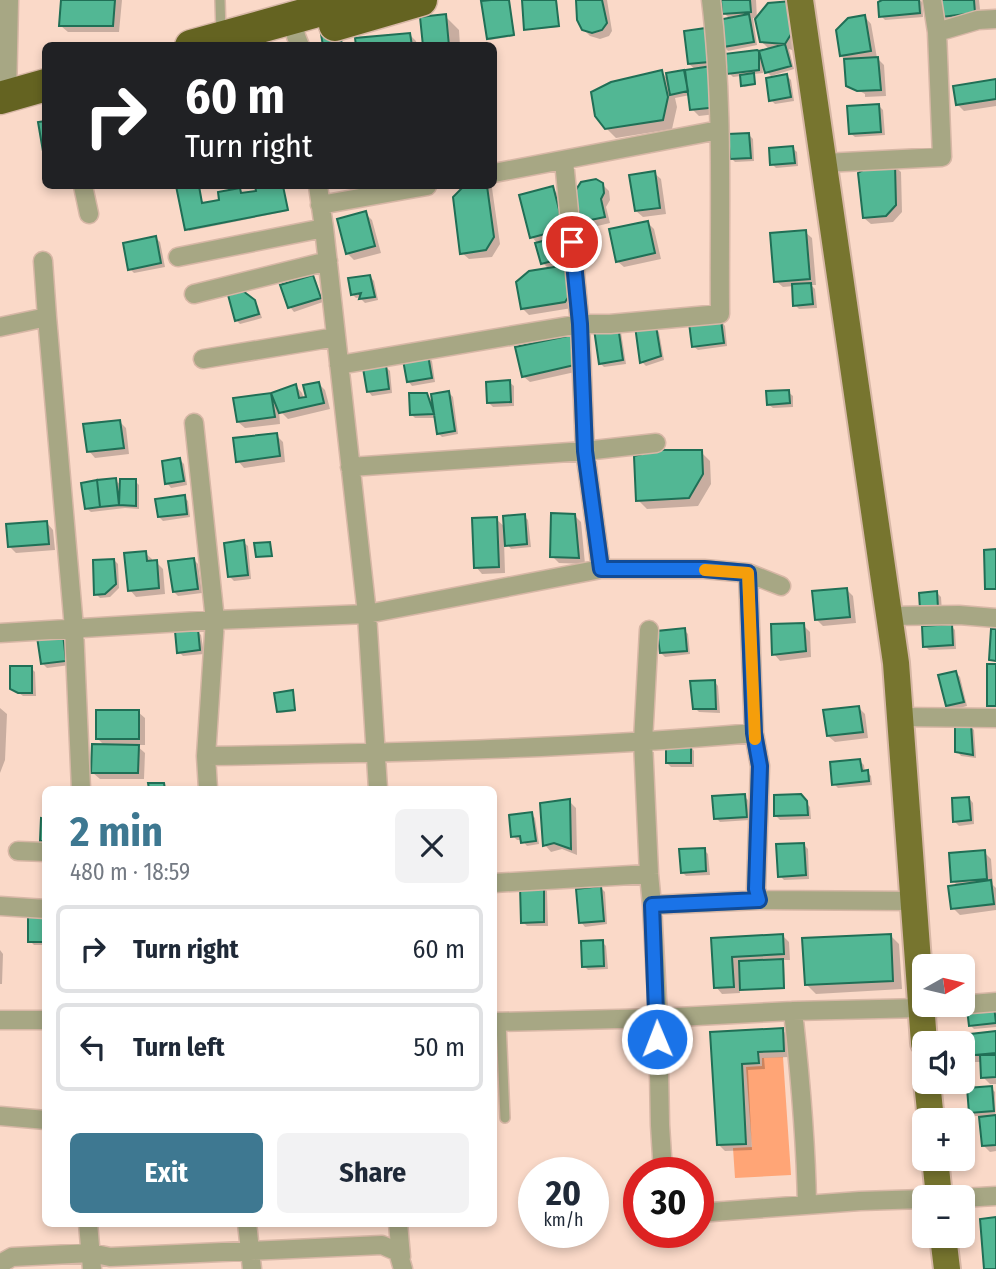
<!DOCTYPE html>
<html lang="en">
<head>
<meta charset="utf-8">
<style>
  body { margin:0; font-family:"Fira Sans Condensed",sans-serif; background:#f2f2f3; color:#1f2937; height:100vh; display:flex; flex-direction:column; font-size:26px; white-space:nowrap }
  * { box-sizing:border-box; margin:0 }
  p { font-size:23px; color:#747a83 }
  .icon { flex:none; width:38px; height:38px; fill:none; stroke:currentColor; stroke-width:2; stroke-linecap:round; stroke-linejoin:round }
  .map { position:relative; flex:1; overflow:hidden }
  .side { position:absolute; left:42px; top:786px; width:455px; height:441px; display:flex; flex-direction:column; background:#fff; border-radius:10px; box-shadow:0 4px 10px #0003 }
  .side>* { flex:none }
  .guide { position:absolute; left:42px; top:42px; width:455px; height:147px; border-radius:10px; box-shadow:0 4px 10px #0003; background:#202124; color:#fff; overflow:hidden }
  .needle { width:46px; rotate:82deg }
  .buttons { position:absolute; left:912px; top:954px; display:grid; gap:14px }
  .buttons a { display:grid; place-items:center; width:63px; height:63px; border-radius:10px; background:#fff; box-shadow:0 4px 10px #0003; font-size:35px }
  .speed { position:absolute; left:518px; top:1157px; display:flex; gap:14px; font-size:35px; font-weight:700; text-align:center }
  .speed>* { display:grid; place-content:center; width:91px; height:91px; border-radius:50%; background:#fff; box-shadow:0 4px 10px #0003; line-height:1 }
  .speed small { font-size:18px; font-weight:400 }
  .speed .limit { border:10px solid #d22; background:#fff; color:#111 }
  .pin { position:absolute; display:grid; place-items:center; width:60px; height:60px; color:#fff; margin:-30px; border:4px solid #fff; border-radius:50%; box-shadow:0 2px 7px #0007 }
  .me { position:absolute; width:77px; margin:-38px; rotate:359deg; stroke-linejoin:round; filter:drop-shadow(0 0 5px #0008) }
  .turn { display:flex; align-items:center; gap:24px; height:147px; padding:0 28px; font-size:32px }
  .turn .icon { width:91px; height:91px; stroke-width:2.5 }
  .turn b { display:block; font-size:49px; line-height:60px }
  .round { display:grid; place-items:center; flex:none; width:74px; height:74px; border-radius:10px; background:#f2f2f3 }
  .summary { display:flex; align-items:center; justify-content:space-between; height:119px; padding:0 28px }
  h1 { font-size:42px; font-weight:700; line-height:52px; color:#3e7891 }
  .button { display:flex; gap:14px; margin-top:auto; padding:14px 28px }
  .button a { flex:1; height:80px; border-radius:10px; background:#3e7891; color:#fff; font-size:28px; font-weight:700; line-height:80px; text-align:center }
  .button a+a { background:#f2f2f3; color:#1f2937 }
  ul { padding:0; list-style:none }
  li { display:flex; align-items:center; gap:21px; height:88px; margin:0 14px 10px; padding:0 14px; border:4px solid #e0e1e3; border-radius:10px }
  li div { flex:1 }
  li b { display:block; font-size:26px }
  li em { font-style:normal }
  .map>svg:first-child { display:block }
</style>
</head>
<body>
<div class="map">
<svg width="996" height="1269" viewBox="0 0 996 1269">
  <rect width="100%" height="100%" fill="#fad9c8"/>
  <path fill="#ffa576" d="M783,1057L791,1175L735,1178L733,1148L752,1147L746,1067L762,1066V1058Z"/>
  <path fill="#0003" d="M62,0H122L119,32H68L61,26Z
    M502,0L509,1L515,36L490,40L489,39Z
    M523,0H557L559,27L528,30L526,29Z
    M578,0H607L612,31L609,36L600,39L590,36L583,29Z
    M723,0H756L757,19L768,5L799,38L792,50L789,49L794,69L771,76L767,72L762,62L763,73L754,74L756,85L744,87L741,76L733,77L729,73L726,56L759,53L770,50L761,41L757,18H753L757,45L728,51L724,47L731,20L724,13Z
    M886,0H920L922,2L923,17L885,20L881,16Z
    M941,0H979L981,19L949,23L942,16Z
    M445,16L459,30L460,46H425Z
    M865,17L871,24L877,58L884,65L886,96L865,97V94L852,87V89L848,85L846,60L841,56Z
    M705,30L724,113L699,116L692,109L690,95L675,98L677,107L672,129L616,138L606,128L661,72L669,80L683,72L687,76L696,70L689,64Z
    M410,35L416,41L417,46H358Z
    M787,76L791,80L794,101L775,104L771,100Z
    M996,81V106L964,111L958,105Z
    M879,106L883,110L885,135L855,137L850,133Z
    M749,135L753,139L754,161L735,162L731,158Z
    M792,148L797,152L798,166L776,168L772,164Z
    M894,166L901,172L902,212L893,222L871,224L864,218Z
    M654,173L661,179L666,214L643,217L636,211Z
    M602,184L609,191L610,200L606,207L610,223L589,228L582,222Z
    M178,186H201H199L203,205L221,201L239,190L242,195L258,192L257,186H283L288,211L189,231Z
    M467,186H489L492,188L500,244L492,257L469,259L462,253L455,198Z
    M552,188L559,195L570,236L561,238L565,242L570,261L548,267V268L543,263L537,243L532,237Z
    M365,213L372,220L381,253L354,260L347,253Z
    M648,223L654,229L661,259L624,267L617,261Z
    M805,232L812,238L816,285H811L815,289L817,308L799,309L795,305L794,286L783,287L776,281Z
    M156,238L160,242L165,267L134,273L130,269Z
    M566,267L572,308L529,315L522,308Z
    M370,276L374,281L378,300L365,303L361,299L362,297L356,298L352,294Z
    M312,277L316,281L323,302L294,312L290,307L283,286Z
    M254,302L258,306L262,318L240,324L236,320Z
    M721,321L725,326L727,346L698,350L693,346Z
    M617,328L621,332L626,364L604,367L600,363Z
    M655,328L659,332L664,360L646,366L642,362Z
    M572,336L584,370L530,382L523,376Z
    M428,357L432,361L435,382L412,386L408,381Z
    M386,367L390,371L392,393L372,396L368,391Z
    M509,382L514,386V406L493,407L489,403Z
    M318,383L325,390L330,409L288,419L279,410L280,424L245,428L238,422L235,399L272,394L296,386L302,393L304,399L308,398Z
    M788,392L793,396V407L773,408L768,404Z
    M449,393L453,397L458,434L442,437L438,433L436,418H415L411,414L426,394L433,402Z
    M120,422L126,428L129,454L95,458L89,451Z
    M276,435L283,442L285,462L244,468L238,461Z
    M701,452L710,461L711,484L698,506L647,509L638,500Z
    M180,460L184,464L187,485L171,488L167,483Z
    M115,480L122,486L135,481L139,485V509L125,508L91,512L86,508Z
    M184,497L188,501L190,517L163,521L159,517Z
    M524,516L528,520L531,547L511,549L504,541L505,573L482,574L476,567L496,519L506,528Z
    M575,516L581,522L585,564L559,563L552,556Z
    M47,523L53,530L55,550L16,553L9,546Z
    M243,542L248,546L251,579L234,581L230,577Z
    M145,553L152,559V562H156L163,569L165,594L136,597L130,590Z
    M114,560L118,564L119,588L110,597L100,598L96,594Z
    M194,560L198,564L202,593L178,596L174,592Z
    M846,589L853,596L856,623L823,626L816,619Z
    M937,593L941,597L942,612H926Z
    M803,625L810,632L811,657L780,661L774,654Z
    M951,626L955,630L956,649L929,650L925,646Z
    M684,630L688,634L690,654L665,657L661,653Z
    M197,631L201,635L204,654L183,656L179,652Z
    M62,636L66,640L70,665L47,668L43,664Z
    M31,668L35,672L36,696H23L12,688Z
    M956,673L960,677L967,706L952,710L947,706Z
    M714,681L718,686L720,713L699,712L695,708Z
    M292,692L296,711L280,713L279,712Z
    M858,707L865,714L868,738L835,742L828,736Z
    M0,708L7,714L5,760L0,773Z
    M138,712L145,718V745H136L145,753L144,779H100L93,773L105,746L97,738Z
    M970,726L974,730L976,758L961,756L957,751Z
    M689,743L694,751V767H671L667,763Z
    M860,761L864,765L865,773L867,772L871,776L872,785L838,788L834,784Z
    M744,796L748,800L750,820L720,822L716,818Z
    M800,796L810,807L811,819L780,820L776,816Z
    M969,798L973,803L974,824L959,826L955,822Z
    M569,801L576,808L577,855L562,849L551,852L545,845Z
    M531,814L535,818L539,844L527,846L522,840H517L513,836Z
    M803,844L808,849L809,879L784,880L780,876Z
    M704,850L708,854L710,875L686,876L682,872Z
    M984,852L991,859L993,885L996,888V910L960,915L953,908L958,886L953,881Z
    M543,887L547,891L548,926H527L523,922Z
    M601,888L605,892L607,924L585,927L581,922Z
    M46,916V945H34L30,941Z
    M782,935L789,942L790,960H784L785,989L744,990L739,986L740,993L722,994L716,987L713,940Z
    M890,935L899,944L902,989L816,994L806,984Z
    M602,942L606,946L608,969L588,970L584,966Z
    M0,950L3,954L2,984H0Z
    M993,1008L996,1011V1027L974,1029L970,1025Z
    M782,1030L789,1036L790,1057L764,1058L765,1069L748,1070L752,1150L725,1151L718,1144L712,1034Z
    M996,1033V1084H990L983,1077L982,1062H973L966,1055Z
    M991,1088L995,1092L996,1151L990,1152L983,1145L981,1116H975L971,1112Z"/>
  <path fill="#52b794" stroke="#206f56" stroke-width="2" d="M61,0H115L113,26H59Z
    M491,0H509L514,35L487,39L481,1Z
    M522,0H556L559,26L524,30Z
    M576,0H602L607,23L602,30L592,33L582,30L577,20Z
    M721,0H750L751,12L722,14Z
    M882,0H919L920,13L879,17L878,2Z
    M939,0H974L975,13L941,17Z
    M792,1L793,31L785,44L760,42L755,19L768,3Z
    M446,14L449,46H423L420,17Z
    M749,14L754,42L723,47L718,20Z
    M865,15L871,51L840,56L836,30L848,18Z
    M706,28L709,62L688,64L684,31Z
    M340,32L342,46H323L321,34Z
    M410,33L412,46H356L355,38Z
    M785,44L791,66L765,73L759,51Z
    M757,50L759,51V70L727,74L724,54Z
    M878,57L881,90L857,91L846,86L844,59Z
    M712,66L718,107L690,110L685,70Z
    M662,70L668,97L663,120L605,129L595,116L591,92L611,82Z
    M684,70L688,91L670,95L666,73Z
    M754,73L755,84L741,86L740,75Z
    M787,74L791,97L769,101L766,78Z
    M996,79V99L956,105L953,86Z
    M879,104L881,132L849,134L847,106Z
    M46,121V163H45L38,122Z
    M749,133L751,158L730,159L728,134Z
    M793,146L795,163L770,165L769,148Z
    M895,164L896,205L886,216L863,218L858,173L872,165Z
    M655,171L660,208L635,211L629,175Z
    M596,179L603,183L604,193L601,199L605,217L581,222L574,193L581,182Z
    M176,186H199L202,203L219,200L218,192L240,188L241,193L256,191L255,186H283L288,210L185,230Z
    M464,186H487L494,237L486,250L460,254L453,197Z
    M553,186L564,229L530,238L519,195Z
    M366,211L375,246L346,254L337,219Z
    M648,221L655,253L616,262L609,229Z
    M806,230L810,279L774,282L770,233Z
    M156,236L161,263L128,270L123,243Z
    M562,236L567,257L541,264L535,243Z
    M567,265L571,293L565,302L521,309L516,282L529,271Z
    M313,275L321,298L288,308L280,285Z
    M370,275L375,297L359,299L361,293L351,295L348,278Z
    M811,283L813,304L793,306L792,284Z
    M243,291L255,300L259,314L235,321L228,295Z
    M721,320L724,343L692,347L689,323Z
    M618,326L623,360L599,364L594,329Z
    M635,326H656L661,356L640,363Z
    M572,335L579,364L522,377L515,347Z
    M428,355L432,378L407,382L403,360Z
    M386,365L389,389L367,392L363,368Z
    M510,380L511,402L487,403L486,382Z
    M319,382L324,403L279,413L271,393L296,384L299,398L306,397L303,385Z
    M789,390L790,403L767,405L766,391Z
    M449,391L455,431L437,434L431,394Z
    M271,393L275,417L237,422L233,398Z
    M409,393H427L434,414L410,415Z
    M120,420L124,448L87,452L83,424Z
    M277,433L280,456L236,462L233,438Z
    M658,450H702L703,474L689,498L636,501L634,456Z
    M180,458L184,481L165,484L162,461Z
    M116,478L119,505L100,507L97,480Z
    M120,479H136V506L119,505Z
    M97,480L100,507L85,509L81,483Z
    M185,495L187,514L158,517L155,499Z
    M551,513L575,514L579,558L550,557Z
    M525,514L527,544L505,546L503,516Z
    M497,517L499,567L474,568L472,518Z
    M47,521L49,544L8,547L6,524Z
    M244,540L248,575L228,577L224,543Z
    M270,542L272,556L256,557L254,543Z
    M996,549V589H985L984,550Z
    M146,551L147,561L157,560L159,588L128,591L124,553Z
    M194,558L198,589L173,592L168,561Z
    M114,559L116,584L105,594L94,595L93,560Z
    M847,588L850,617L815,620L812,591Z
    M937,591L938,608L920,609L919,593Z
    M804,623L806,651L772,655L771,624Z
    M952,624L953,645L923,647L922,626Z
    M685,628L687,651L660,653L657,631Z
    M198,629L200,650L177,653L175,631Z
    M991,629H996V661L989,660Z
    M63,634L66,661L41,664L37,637Z
    M987,664H996V706H987Z
    M10,666H32V693H18L10,689Z
    M956,671L964,702L946,706L938,675Z
    M715,680L716,709H693L690,681Z
    M293,690L295,710L277,712L274,693Z
    M859,706L863,732L827,736L823,710Z
    M96,710H139V739H96Z
    M971,724L973,755L955,752V725Z
    M666,741L691,745V763H666Z
    M92,744L139,745L138,773H91Z
    M860,759L862,771L868,770L869,781L832,785L830,762Z
    M148,783H164L165,789H149Z
    M745,794L747,817L714,819L712,796Z
    M801,794L807,801L808,815L774,816V795Z
    M969,797L971,820L953,822L952,798Z
    M570,799L571,849L554,843L543,846L540,803Z
    M532,812L536,841L521,843L520,836L511,837L509,815Z
    M41,818L46,819V841H40Z
    M804,843L806,875L778,877L776,844Z
    M705,848L706,871L681,873L679,849Z
    M985,850L987,879L951,882L949,853Z
    M991,880L994,904L951,909L948,886Z
    M544,885V922L521,923L520,886Z
    M601,886L604,921L579,923L576,889Z
    M28,914H46V942H28Z
    M783,934L784,954L732,957L734,987L714,988L711,938Z
    M891,934L893,981L805,985L802,938Z
    M603,940L604,966L582,967L581,941Z
    M783,959L784,988L740,990L739,961Z
    M994,1006L996,1023L969,1026L967,1009Z
    M783,1028L784,1051L758,1052L759,1063L742,1064L746,1144L717,1145L710,1032Z
    M996,1031V1053L964,1056L962,1035Z
    M980,1055H996V1077L981,1078Z
    M992,1086L994,1111L969,1113L967,1088Z
    M996,1115V1145L982,1146L979,1117Z
    M996,1217V1269H984L980,1219Z"/>
  <g fill="none" stroke-linecap="round" stroke-linejoin="round">
    <defs>
      <path id="lane" d="M220,0L221,33
        M501,1022L505,1118"/>
      <path id="street" d="M294,18L296,36L300,46
        M937,32L978,20L996,19
        M7,96L9,0
        M564,161L580,324L585,451L601,569
        M824,163L942,157L937,32L932,0
        M494,173L719,130
        M83,186L89,214
        M318,186L324,228L367,614L378,789
        M320,205L427,186
        M178,257L324,228
        M43,261L47,317
        M194,294L328,261
        M0,327L47,317L74,628L81,789
        M203,359L336,337
        M339,365L580,324H610L720,314C719,210 724,104 711,0
        M194,423L215,620L206,756L208,789
        M350,467L585,451L656,443
        M748,573L754,733L760,766L756,889L759,900
        M890,616L959,615L996,618
        M649,630L643,741L649,874L652,905L658,1018L660,1125L663,1172
        M0,633L215,620L367,614L601,569H704L748,573L781,586
        M900,717L996,718
        M206,756C388,753 572,749 754,733
        M18,851L46,852
        M494,883L649,874
        M652,905L759,900L914,901
        M0,906L46,909
        M793,1011C800,1075 806,1140 807,1205
        M0,1020H46
        M494,1022L658,1018L793,1011L922,1008L996,1002
        M0,1116L46,1120
        M962,1198L996,1196
        M698,1213L860,1201L924,1199
        M88,1223L92,1269
        M247,1223L252,1269
        M398,1223L401,1257
        M0,1264L12,1257L91,1253L110,1257L382,1245L398,1252L403,1269"/>
      <path id="primary" d="M800,0L896,663L924,1043
        M927,1082L931,1120
        M935,1158L939,1197
        M943,1236L947,1269"/>
      <path id="highway" d="M335,25L421,0
        M191,46L357,0
        M0,98L46,85"/>
    </defs>
    <use href="#lane" stroke="#d7b7a6" stroke-width="12"/>
    <use href="#street" stroke="#d7b7a6" stroke-width="21"/>
    <use href="#primary" stroke="#d7b7a6" stroke-width="30"/>
    <use href="#highway" stroke="#d7b7a6" stroke-width="35"/>
    <use href="#lane" stroke="#a7a784" stroke-width="9"/>
    <use href="#street" stroke="#a7a784" stroke-width="18"/>
    <use href="#primary" stroke="#77752f" stroke-width="26"/>
    <use href="#highway" stroke="#646321" stroke-width="32"/>
  </g>
  <g fill="none" stroke-linecap="round" stroke-linejoin="round">
    <defs>
      <path id="route" d="M572,242L580,324L585,451L601,569H704L748,573L754,733L760,766L756,889L759,900L652,905L657,1039"/>
    </defs>
    <use href="#route" stroke="#114b97" stroke-width="18"/>
    <use href="#route" stroke="#1a73e8" stroke-width="12"/>
    <path stroke="#f59e0b" stroke-width="12" d="M705,570L748,573L755,739"/>
  </g>
</svg>
<div class="buttons">
<a><svg class="needle" viewBox="-14 -14 28 28"><path d="M0-13l5 13h-10z" fill="#e53935"/><path d="M0 13l5-13h-10z" fill="#747a83"/></svg></a>
<a><svg class="icon" aria-label="sound" viewBox="0 0 24 24"><path d="M4 9h4l5-4v14l-5-4H4zM17 9q2 3 0 6"/></svg></a>
<a>+</a>
<a>−</a>
</div>
<div class="speed"><div>20<small>km/h</small></div><div class="limit">30</div></div>
<div class="pin" style="left:572px;top:242px;background:#d93025"><svg class="icon" aria-label="arrive" viewBox="0 0 24 24"><path d="M6 21V4h12l-3 4 3 4H6"/></svg></div>
<svg class="me" style="left:657px;top:1039px" viewBox="-20 -20 40 40"><circle r="17" fill="#1a73e8" stroke="#fff" stroke-width="3"/><path d="M0-11L8 9 0 5-8 9z" fill="#fff"/></svg>
<div class="guide">
<div class="turn"><svg class="icon" aria-label="right" viewBox="0 0 24 24"><path d="M7 20v-9h11M14 6l5 5-5 5"/></svg><div><b>60 m</b>Turn right</div></div>
</div>
<section class="side">
<div class="summary"><div><h1>2 min</h1><p>480 m · 18:59</p></div><a class="round"><svg class="icon" aria-label="close" viewBox="0 0 24 24"><path d="M6 6l12 12M18 6L6 18"/></svg></a></div>
<ul>
<li><svg class="icon" aria-label="right" viewBox="0 0 24 24"><path d="M7 20v-9h11M14 6l5 5-5 5"/></svg><div><b>Turn right</b></div><em>60 m</em></li>
<li><svg class="icon" aria-label="left" viewBox="0 0 24 24"><path d="M17 20v-9H6M10 6l-5 5 5 5"/></svg><div><b>Turn left</b></div><em>50 m</em></li>
</ul>
<div class="button"><a>Exit</a><a>Share</a></div>
</section>
</div>
</body>
</html>
